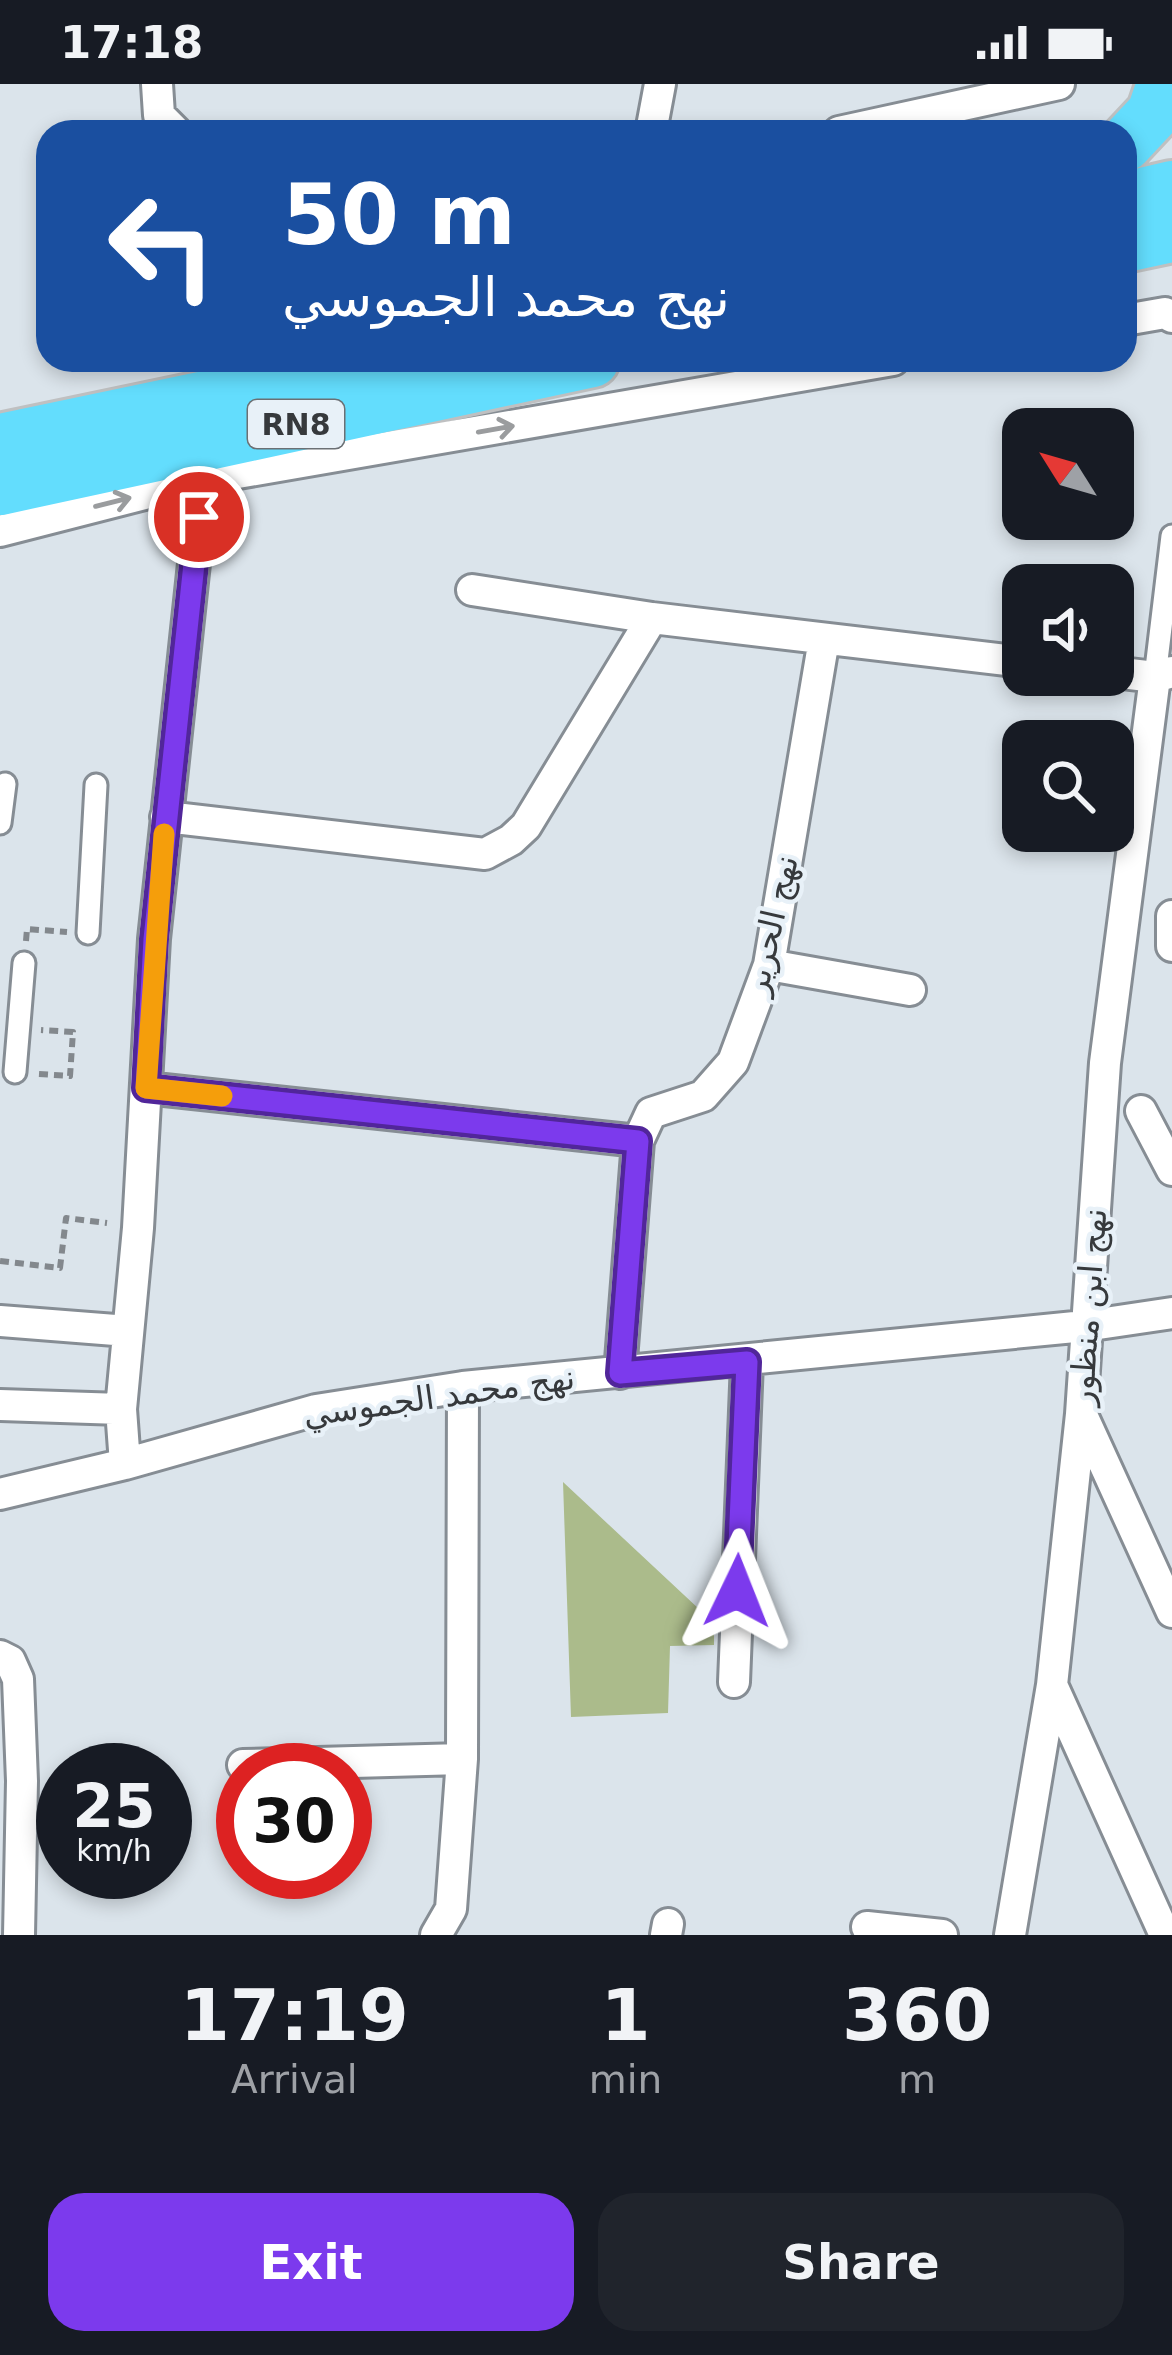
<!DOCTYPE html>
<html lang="en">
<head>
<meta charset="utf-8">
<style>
  body { margin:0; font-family:"DejaVu Sans",Vazirmatn,sans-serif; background:#20242c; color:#f1f3f6; height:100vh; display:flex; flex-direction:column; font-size:45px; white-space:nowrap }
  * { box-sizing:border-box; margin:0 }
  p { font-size:39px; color:#9ea1a6 }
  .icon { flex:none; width:66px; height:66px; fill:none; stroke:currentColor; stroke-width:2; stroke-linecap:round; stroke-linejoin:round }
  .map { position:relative; height:1851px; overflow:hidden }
  .details { display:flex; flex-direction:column; background:#171b24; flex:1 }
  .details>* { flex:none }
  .guide { position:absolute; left:36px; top:36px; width:1101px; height:252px; border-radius:36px; box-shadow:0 6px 18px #0003; background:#1a4fa0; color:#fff; overflow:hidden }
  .needle { width:78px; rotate:307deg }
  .fabs { position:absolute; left:1002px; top:324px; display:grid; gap:24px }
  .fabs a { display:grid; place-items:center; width:132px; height:132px; border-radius:24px; background:#171b24; box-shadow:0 6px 18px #0003; font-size:60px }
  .speed { position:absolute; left:36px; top:1659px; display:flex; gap:24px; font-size:60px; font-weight:700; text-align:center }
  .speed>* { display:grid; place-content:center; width:156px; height:156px; border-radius:50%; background:#171b24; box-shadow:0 6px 18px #0003; line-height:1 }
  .speed small { font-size:30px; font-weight:400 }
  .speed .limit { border:18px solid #d22; background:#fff; color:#111 }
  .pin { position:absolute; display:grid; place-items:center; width:102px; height:102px; color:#fff; margin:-51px; border:6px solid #fff; border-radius:50%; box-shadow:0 3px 12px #0007 }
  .me { position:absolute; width:132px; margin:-66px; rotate:2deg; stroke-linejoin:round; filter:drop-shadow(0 0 9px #0008) }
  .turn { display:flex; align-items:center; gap:42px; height:252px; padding:0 48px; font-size:54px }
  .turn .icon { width:156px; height:156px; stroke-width:2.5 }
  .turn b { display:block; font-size:84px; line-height:102px }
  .eta { display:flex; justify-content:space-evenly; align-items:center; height:204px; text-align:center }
  .eta b { font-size:72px; font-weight:700; line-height:84px }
  .button { display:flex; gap:24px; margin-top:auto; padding:24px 48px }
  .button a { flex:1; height:138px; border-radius:36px; background:#7c3aed; color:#fff; font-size:48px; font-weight:700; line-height:138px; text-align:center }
  .button a+a { background:#20242c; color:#f1f3f6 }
  .status { display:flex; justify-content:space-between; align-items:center; height:84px; padding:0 60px; background:#171b24; direction:ltr }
  .status svg { height:33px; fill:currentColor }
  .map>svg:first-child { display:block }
</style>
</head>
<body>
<div class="status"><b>17:18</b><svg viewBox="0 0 49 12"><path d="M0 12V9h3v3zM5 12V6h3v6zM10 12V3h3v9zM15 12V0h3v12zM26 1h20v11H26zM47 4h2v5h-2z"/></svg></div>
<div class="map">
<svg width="1172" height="1851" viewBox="0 0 1172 1851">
  <rect width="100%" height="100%" fill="#dbe4eb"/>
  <path fill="#abbb8b" d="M563,1398L714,1539V1561L670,1562L668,1629L571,1633Z"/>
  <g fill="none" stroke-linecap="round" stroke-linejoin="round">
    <defs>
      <path id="pedestrian" d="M1155,593L1172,452
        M0,739L5,700
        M88,849L96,701
        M15,988L24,879"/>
      <path id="minor" d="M157,0L159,31L176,48
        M651,48L660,0
        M839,48L1059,0
        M1125,236L1165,229L1172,233
        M0,447L203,395L893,276
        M472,506L652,534L1023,578
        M1113,588L1155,593L1172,588
        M166,733L485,770L511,756L526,742L652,534
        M1172,832V862
        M769,881L910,906
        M146,1004L638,1057
        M1141,1027L1172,1086
        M0,1237L128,1247
        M620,1289L638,1057L651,1029L703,1012L733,978L769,881L824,555
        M0,1321L121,1325
        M1082,1331L1172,1528
        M125,1380L121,1325L138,1144L154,855L203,395
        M0,1410L125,1380L316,1326L463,1303L1085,1242L1172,1229
        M0,1572L10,1577L18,1595L22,1697L19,1851
        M734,1598L747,1278
        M1052,1601L1165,1851
        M243,1681L462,1675
        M867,1843L942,1851
        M436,1851L451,1825L462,1675L463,1303
        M666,1851L668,1840
        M1010,1851L1052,1601L1081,1330L1105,979L1155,593"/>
      <path id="motorway" d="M1125,60L1154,29L1164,0
        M1125,115L1172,104
        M1125,161L1172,151
        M0,357L386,276
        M0,404L592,276"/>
    </defs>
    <use href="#pedestrian" stroke="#868d94" stroke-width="27"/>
    <use href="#minor" stroke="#868d94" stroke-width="36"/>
    <use href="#motorway" stroke="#bfc0c1" stroke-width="60"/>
    <path stroke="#83888d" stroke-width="6" stroke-dasharray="9 6" stroke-linecap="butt" d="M26,857L27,845L67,848
      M39,990L70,992L73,948L41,946
      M0,1177L60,1184L66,1134L107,1139"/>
    <use href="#pedestrian" stroke="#fff" stroke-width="21"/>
    <use href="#minor" stroke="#fff" stroke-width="30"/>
    <use href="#motorway" stroke="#63ddfd" stroke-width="54"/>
  </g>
  <defs><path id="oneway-shaft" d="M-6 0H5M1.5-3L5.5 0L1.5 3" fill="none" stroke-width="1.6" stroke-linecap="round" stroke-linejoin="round" transform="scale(3)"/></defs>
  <g stroke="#9a9c9e">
    <use href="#oneway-shaft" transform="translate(496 345) rotate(-10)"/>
    <use href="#oneway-shaft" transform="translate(113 418) rotate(-14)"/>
  </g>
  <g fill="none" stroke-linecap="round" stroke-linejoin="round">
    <defs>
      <path id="route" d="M199,433L154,855L146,1004L638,1057L620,1289L747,1278L737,1507"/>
    </defs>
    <use href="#route" stroke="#51269a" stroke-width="30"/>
    <use href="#route" stroke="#7c3aed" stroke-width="21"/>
    <path stroke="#f59e0b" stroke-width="21" d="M164,750L146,1004L222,1012"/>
  </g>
  <g text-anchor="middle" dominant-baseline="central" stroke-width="9" stroke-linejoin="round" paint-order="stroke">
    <rect fill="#e8f1f8" stroke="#6b7074" stroke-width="3" x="248" y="316" width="96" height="48" rx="9"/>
    <g font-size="30" font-weight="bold" fill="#36393c">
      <text x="296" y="340">RN8</text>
    </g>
    <g font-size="33" fill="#36393c" stroke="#e8f1f8">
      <text transform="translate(771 841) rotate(-77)">نهج الحرير</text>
      <text transform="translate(1088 1223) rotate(-86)">نهج ابن منظور</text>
      <text transform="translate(439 1312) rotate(-8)">نهج محمد الجموسي</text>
    </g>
  </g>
</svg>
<div class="fabs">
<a><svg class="needle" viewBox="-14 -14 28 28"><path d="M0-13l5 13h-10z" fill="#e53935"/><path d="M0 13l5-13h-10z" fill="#9ea1a6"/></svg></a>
<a><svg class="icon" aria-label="sound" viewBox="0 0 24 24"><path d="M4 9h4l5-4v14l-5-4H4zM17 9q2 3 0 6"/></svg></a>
<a><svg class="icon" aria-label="search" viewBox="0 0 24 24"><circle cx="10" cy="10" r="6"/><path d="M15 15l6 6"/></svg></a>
</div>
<div class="speed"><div>25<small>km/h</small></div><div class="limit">30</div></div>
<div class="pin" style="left:199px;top:433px;background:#d93025"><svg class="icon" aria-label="arrive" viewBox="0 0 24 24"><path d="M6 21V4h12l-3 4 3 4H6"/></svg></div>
<svg class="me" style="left:737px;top:1507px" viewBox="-20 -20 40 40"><path d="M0-17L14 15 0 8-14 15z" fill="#7c3aed" stroke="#fff" stroke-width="4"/></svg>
<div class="guide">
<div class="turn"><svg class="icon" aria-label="left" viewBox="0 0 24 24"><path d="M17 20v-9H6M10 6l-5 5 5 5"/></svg><div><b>50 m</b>نهج محمد الجموسي</div></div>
</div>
</div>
<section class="details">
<div class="eta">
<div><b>17:19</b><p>Arrival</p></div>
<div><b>1</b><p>min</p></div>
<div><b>360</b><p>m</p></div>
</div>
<div class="button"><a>Exit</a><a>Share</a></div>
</section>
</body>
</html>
